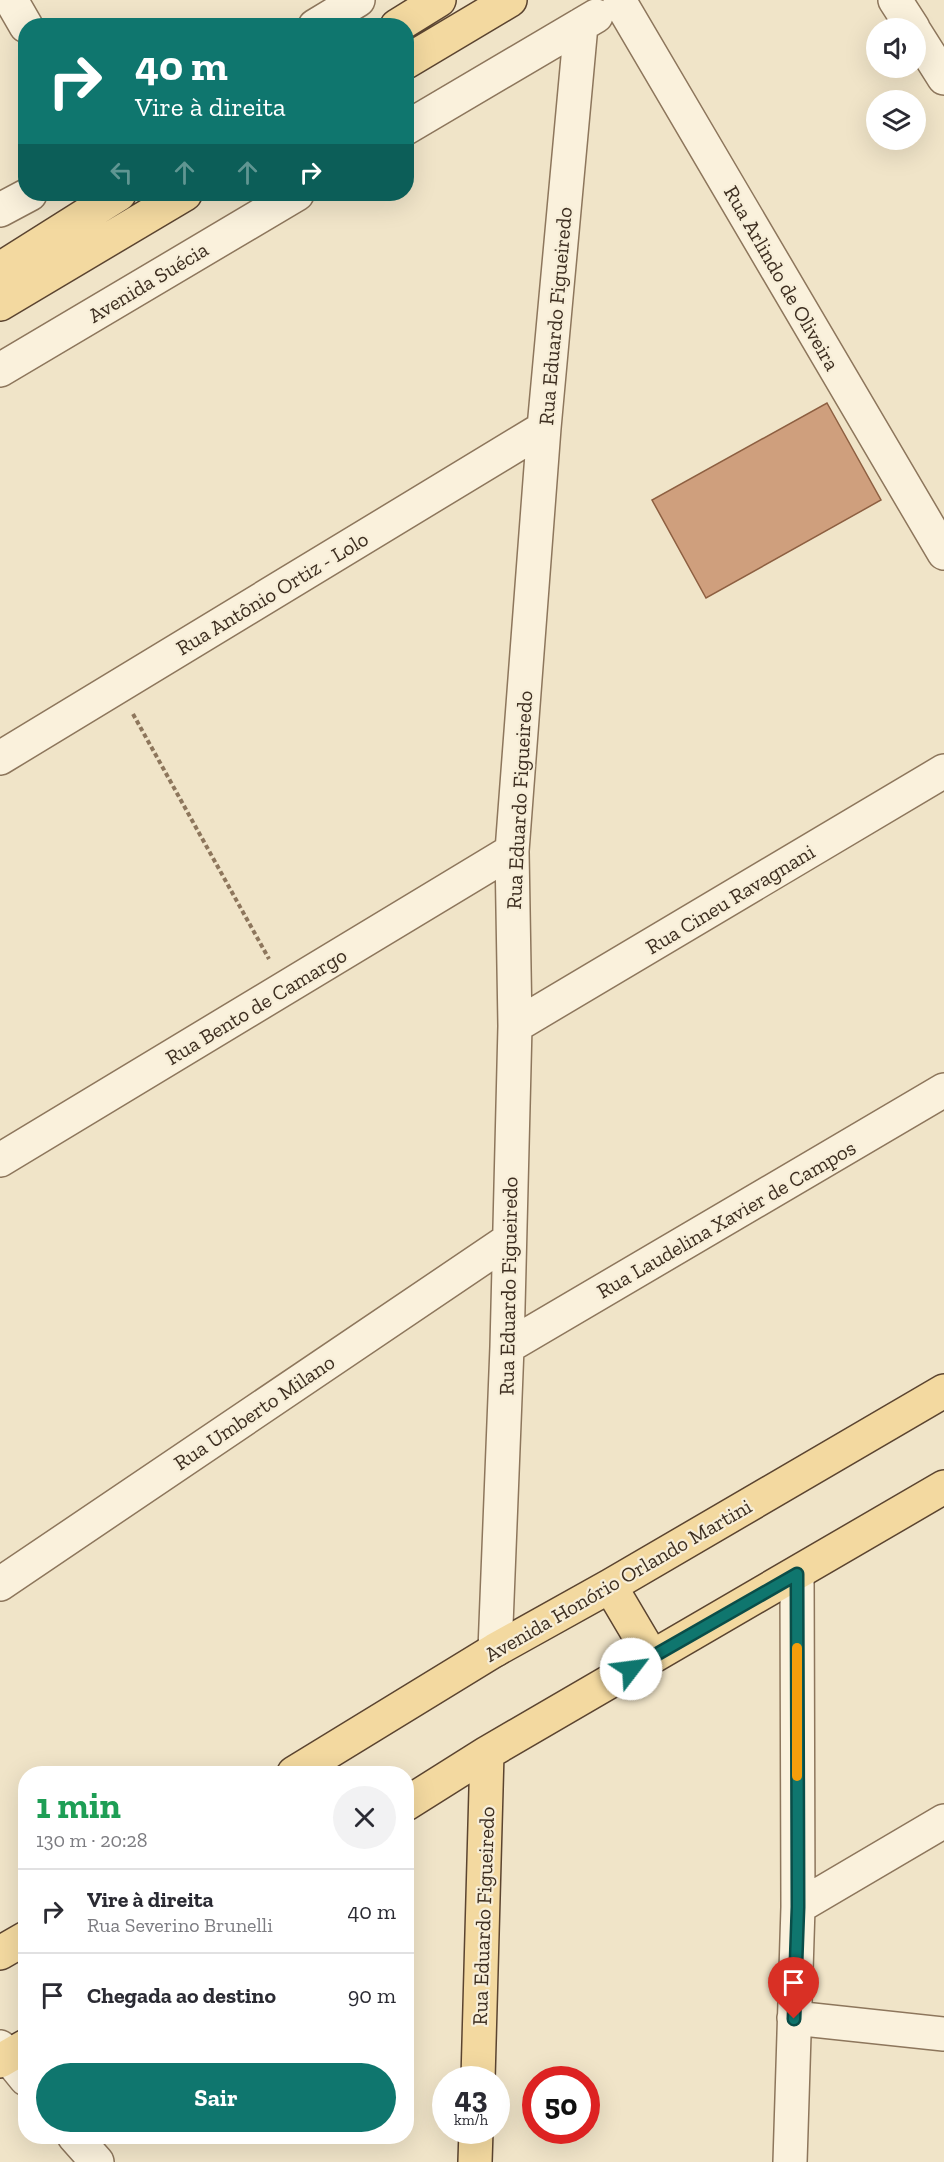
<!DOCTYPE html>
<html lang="pt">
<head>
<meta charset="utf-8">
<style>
  body { margin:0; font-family:"Zilla Slab",serif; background:#f2f2f3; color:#2b2b33; height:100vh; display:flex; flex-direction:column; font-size:22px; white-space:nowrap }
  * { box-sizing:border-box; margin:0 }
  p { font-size:20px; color:#7c7c81 }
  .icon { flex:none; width:33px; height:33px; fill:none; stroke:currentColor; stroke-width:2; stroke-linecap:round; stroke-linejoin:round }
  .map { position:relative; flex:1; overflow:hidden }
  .panel { position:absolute; left:18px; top:1766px; width:396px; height:378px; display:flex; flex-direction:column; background:#fff; border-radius:24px; box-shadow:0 6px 24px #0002 }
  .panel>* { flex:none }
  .banner { position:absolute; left:18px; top:18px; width:396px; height:183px; border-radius:24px; box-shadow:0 6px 24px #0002; background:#0f766e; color:#fff; overflow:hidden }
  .buttons { position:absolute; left:866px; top:18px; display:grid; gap:12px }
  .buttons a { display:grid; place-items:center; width:60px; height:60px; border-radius:50%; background:#fff; box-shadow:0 6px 24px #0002; font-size:30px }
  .speed { position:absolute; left:432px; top:2066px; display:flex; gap:12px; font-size:30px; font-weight:700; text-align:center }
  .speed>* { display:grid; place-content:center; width:78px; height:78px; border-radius:50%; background:#fff; box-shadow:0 6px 24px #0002; line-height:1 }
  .speed small { font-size:15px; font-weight:400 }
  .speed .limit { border:9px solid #d22; background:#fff; color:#111 }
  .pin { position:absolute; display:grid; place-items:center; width:51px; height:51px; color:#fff; margin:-62px -26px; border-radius:50% 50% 50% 0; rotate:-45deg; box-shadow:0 0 6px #0007 }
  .pin .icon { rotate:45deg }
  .me { position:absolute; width:66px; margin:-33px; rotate:60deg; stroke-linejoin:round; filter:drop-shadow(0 0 4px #0008) }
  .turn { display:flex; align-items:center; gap:21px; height:126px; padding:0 18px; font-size:27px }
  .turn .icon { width:78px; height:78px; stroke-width:2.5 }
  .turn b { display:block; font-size:42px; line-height:51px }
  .lanes { display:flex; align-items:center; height:57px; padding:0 18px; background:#0003; justify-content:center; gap:30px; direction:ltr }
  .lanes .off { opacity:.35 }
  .round { display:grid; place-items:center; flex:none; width:63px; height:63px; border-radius:32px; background:#f2f2f3 }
  .head { display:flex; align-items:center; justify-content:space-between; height:102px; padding:0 18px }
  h1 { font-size:36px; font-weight:800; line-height:45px; color:#1e9e55 }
  .button { display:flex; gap:12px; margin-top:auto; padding:12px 18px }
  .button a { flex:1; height:69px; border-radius:36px; background:#0f766e; color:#fff; font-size:24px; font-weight:800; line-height:69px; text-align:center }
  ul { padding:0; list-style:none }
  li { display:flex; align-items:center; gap:18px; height:84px; padding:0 18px; border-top:2px solid #e1e1e2 }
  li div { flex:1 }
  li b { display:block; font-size:22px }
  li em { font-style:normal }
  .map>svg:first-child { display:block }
</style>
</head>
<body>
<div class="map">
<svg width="944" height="2162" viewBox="0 0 944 2162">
  <rect width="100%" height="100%" fill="#f0e4c8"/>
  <path fill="#cf9f7d" stroke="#8d5f41" stroke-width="1.5" d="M827,403L881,500L706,598L652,500Z"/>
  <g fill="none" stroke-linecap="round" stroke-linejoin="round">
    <defs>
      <path id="minor" d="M11,0L26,26
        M895,0L913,28
        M620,2L944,553
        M315,26L358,0
        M915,32L944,78
        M406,128L596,16
        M0,210L30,194
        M0,370L297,194
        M0,758L544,428
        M515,1026L944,771
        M0,1160L512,851
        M507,1347L944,1090
        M0,1584L509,1240
        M495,1650L507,1347L515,1026L512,851L544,428L581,25
        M798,1907L944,1821
        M794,2018L944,2034
        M0,2047L26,2079
        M74,2136L97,2162
        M790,2162L798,1907L797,1574"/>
      <path id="major" d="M397,26L439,0
        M406,62L510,0
        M0,269L119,194
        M0,304L185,194
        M610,1586L652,1657
        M294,1773L495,1650L610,1586L944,1391
        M406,1804L487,1753L944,1487
        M0,1953L26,1938
        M0,2061L26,2046
        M478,2079L487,1753
        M475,2162L476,2130"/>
    </defs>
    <use href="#minor" stroke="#8d765c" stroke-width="36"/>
    <use href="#major" stroke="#5b4430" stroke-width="36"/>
    <path stroke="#8d765c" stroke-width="4" stroke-dasharray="4.5 3" stroke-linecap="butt" d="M133,714L269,959"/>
    <use href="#minor" stroke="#faf1dc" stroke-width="33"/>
    <use href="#major" stroke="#f3d9a0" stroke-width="33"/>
  </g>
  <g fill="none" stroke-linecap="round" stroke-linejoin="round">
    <defs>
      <path id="route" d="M631,1669L797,1574L798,1907L794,2019"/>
    </defs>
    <use href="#route" stroke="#0a4d48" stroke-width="15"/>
    <use href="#route" stroke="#0f766e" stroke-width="10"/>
    <path stroke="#f59e0b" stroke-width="10" d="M797,1648V1776"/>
  </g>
  <g text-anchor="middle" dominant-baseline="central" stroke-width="4.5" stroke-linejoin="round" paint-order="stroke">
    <g font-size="21" fill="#3d2e20" stroke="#f7eed8">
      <text transform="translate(782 278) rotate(60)">Rua Arlindo de Oliveira</text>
      <text transform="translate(148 282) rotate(-31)">Avenida Suécia</text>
      <text transform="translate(555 316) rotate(-85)">Rua Eduardo Figueiredo</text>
      <text transform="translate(272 593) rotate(-31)">Rua Antônio Ortiz - Lolo</text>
      <text transform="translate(519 800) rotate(-87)">Rua Eduardo Figueiredo</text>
      <text transform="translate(730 899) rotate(-31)">Rua Cineu Ravagnani</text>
      <text transform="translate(256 1006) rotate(-31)">Rua Bento de Camargo</text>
      <text transform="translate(726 1219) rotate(-30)">Rua Laudelina Xavier de Campos</text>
      <text transform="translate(508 1286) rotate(-89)">Rua Eduardo Figueiredo</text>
      <text transform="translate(254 1412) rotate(-34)">Rua Umberto Milano</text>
      <text transform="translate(618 1580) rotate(-30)">Avenida Honório Orlando Martini</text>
      <text transform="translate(483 1916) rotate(-88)">Rua Eduardo Figueiredo</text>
    </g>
  </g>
</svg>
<div class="buttons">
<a><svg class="icon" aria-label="sound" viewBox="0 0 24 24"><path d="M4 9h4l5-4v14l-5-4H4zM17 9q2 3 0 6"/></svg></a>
<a><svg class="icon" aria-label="layers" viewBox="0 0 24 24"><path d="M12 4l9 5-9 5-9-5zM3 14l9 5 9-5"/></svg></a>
</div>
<div class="speed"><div>43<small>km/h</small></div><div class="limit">50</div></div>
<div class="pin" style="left:794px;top:2019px;background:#d93025"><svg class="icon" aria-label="arrive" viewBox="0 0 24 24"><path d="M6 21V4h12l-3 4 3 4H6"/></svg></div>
<svg class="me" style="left:631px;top:1669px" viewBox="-20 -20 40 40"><circle r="19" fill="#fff"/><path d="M0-13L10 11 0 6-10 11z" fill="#0f766e"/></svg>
<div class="banner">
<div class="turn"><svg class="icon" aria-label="right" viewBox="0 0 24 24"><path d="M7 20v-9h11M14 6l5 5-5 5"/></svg><div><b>40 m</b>Vire à direita</div></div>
<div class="lanes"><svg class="icon off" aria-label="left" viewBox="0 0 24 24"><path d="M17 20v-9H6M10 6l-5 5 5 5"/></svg><svg class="icon off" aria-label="ahead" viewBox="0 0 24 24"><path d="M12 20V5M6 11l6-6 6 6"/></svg><svg class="icon off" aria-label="ahead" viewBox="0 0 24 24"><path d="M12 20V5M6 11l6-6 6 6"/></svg><svg class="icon" aria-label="right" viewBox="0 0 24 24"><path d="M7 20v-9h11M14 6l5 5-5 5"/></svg></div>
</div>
<section class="panel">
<div class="head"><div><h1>1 min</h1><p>130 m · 20:28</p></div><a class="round"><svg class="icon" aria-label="close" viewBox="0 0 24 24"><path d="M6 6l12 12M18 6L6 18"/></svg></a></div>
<ul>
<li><svg class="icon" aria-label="right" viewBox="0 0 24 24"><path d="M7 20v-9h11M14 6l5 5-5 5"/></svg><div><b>Vire à direita</b><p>Rua Severino Brunelli</p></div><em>40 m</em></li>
<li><svg class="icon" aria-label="arrive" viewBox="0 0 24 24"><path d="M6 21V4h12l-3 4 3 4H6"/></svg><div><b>Chegada ao destino</b></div><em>90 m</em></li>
</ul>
<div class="button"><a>Sair</a></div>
</section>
</div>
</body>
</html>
